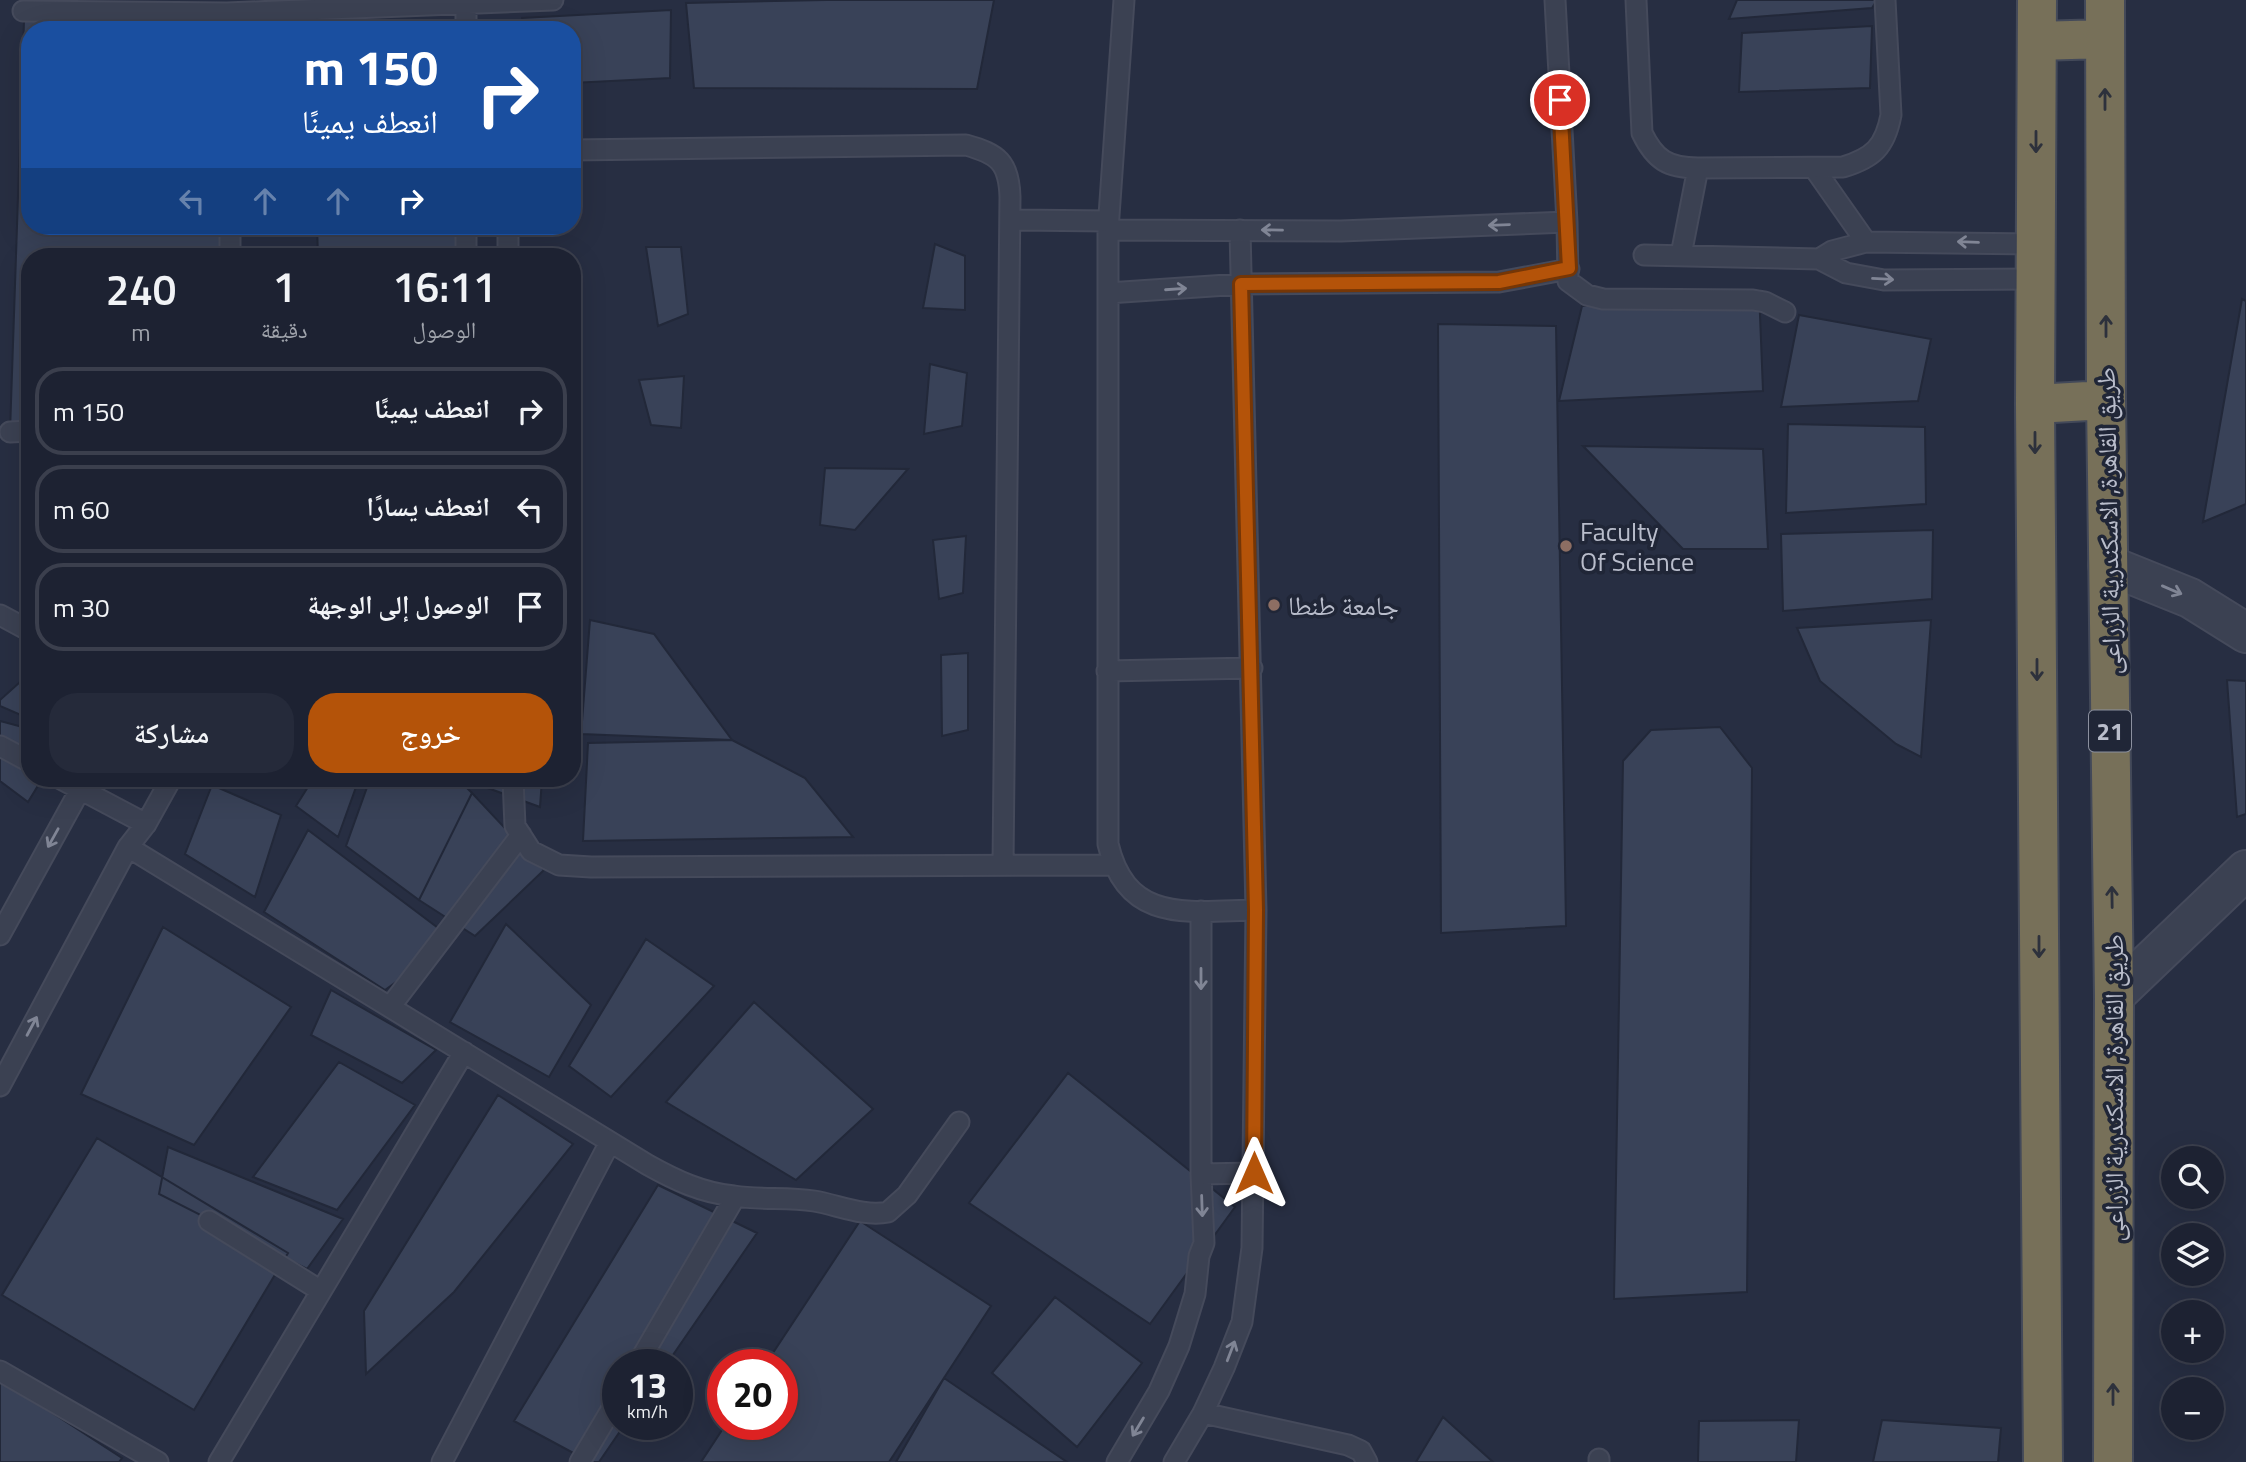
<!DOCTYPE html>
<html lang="ar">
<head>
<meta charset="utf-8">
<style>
  body { margin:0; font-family:"Titillium Web","Noto Naskh Arabic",sans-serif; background:#252a3a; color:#f1f3f6; direction:rtl; height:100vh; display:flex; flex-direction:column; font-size:26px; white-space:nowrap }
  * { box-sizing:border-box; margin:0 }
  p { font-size:23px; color:#a0a4ac }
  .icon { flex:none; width:38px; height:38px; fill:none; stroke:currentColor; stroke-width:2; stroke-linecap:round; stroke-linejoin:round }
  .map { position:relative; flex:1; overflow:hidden; direction:ltr }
  .sheet { position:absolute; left:21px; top:248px; width:560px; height:539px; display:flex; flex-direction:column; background:#1d2232; border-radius:28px; box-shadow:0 7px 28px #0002,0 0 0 2px #3b3f4d; direction:rtl }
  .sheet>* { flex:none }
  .top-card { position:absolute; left:21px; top:21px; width:560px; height:214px; border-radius:28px; box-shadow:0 7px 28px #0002,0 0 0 2px #3b3f4d; direction:rtl; background:#1a4fa0; color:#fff; overflow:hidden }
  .fabs { position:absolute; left:2161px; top:1146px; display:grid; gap:14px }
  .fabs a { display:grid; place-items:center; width:63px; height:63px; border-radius:50%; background:#1d2232; box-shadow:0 7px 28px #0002,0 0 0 2px #3b3f4d; font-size:35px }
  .speed { position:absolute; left:602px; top:1349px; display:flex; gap:14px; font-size:35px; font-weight:700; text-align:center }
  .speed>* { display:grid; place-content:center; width:91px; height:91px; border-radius:50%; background:#1d2232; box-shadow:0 7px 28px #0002,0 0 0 2px #3b3f4d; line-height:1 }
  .speed small { font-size:18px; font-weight:400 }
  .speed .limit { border:10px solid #d22; background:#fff; color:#111 }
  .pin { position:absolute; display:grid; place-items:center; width:60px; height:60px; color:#fff; margin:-30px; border:4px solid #fff; border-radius:50%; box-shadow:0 2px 7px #0007 }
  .me { position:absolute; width:77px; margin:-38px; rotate:0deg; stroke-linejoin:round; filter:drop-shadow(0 0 5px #0008) }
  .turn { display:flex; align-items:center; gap:24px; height:147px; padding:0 28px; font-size:32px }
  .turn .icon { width:91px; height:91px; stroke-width:2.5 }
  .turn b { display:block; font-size:49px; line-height:60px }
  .lanes { display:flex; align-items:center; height:66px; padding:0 28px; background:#0003; justify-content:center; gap:35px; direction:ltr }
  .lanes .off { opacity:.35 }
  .eta { display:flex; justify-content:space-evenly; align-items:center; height:119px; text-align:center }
  .eta b { font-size:42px; font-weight:600; line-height:49px }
  .primary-button { display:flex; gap:14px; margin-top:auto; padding:14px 28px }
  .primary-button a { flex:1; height:80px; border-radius:28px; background:#b45309; color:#fff; font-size:28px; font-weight:600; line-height:80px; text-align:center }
  .primary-button a+a { background:#252a3a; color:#f1f3f6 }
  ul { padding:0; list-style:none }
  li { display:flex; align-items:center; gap:21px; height:88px; margin:0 14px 10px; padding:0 14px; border:4px solid #3b3f4d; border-radius:28px }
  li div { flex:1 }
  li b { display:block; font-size:26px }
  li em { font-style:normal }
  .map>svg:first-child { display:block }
</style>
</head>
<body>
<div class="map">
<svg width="2246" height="1462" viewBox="0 0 2246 1462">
  <rect width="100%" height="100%" fill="#272e42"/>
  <path fill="#394258" stroke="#222839" stroke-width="2" d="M826,0H994L977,89L694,88L686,3Z
    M1737,0H1877L1872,8L1729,19Z
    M671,10L670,78L572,83V30H522V18Z
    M226,18V30H30V226H229L230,257H30V431L10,432L24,21Z
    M1872,26L1870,88L1739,92L1742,33Z
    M317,226H466V257H318Z
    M935,244L965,256V310L923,308Z
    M646,247H681L688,314L658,326Z
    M1759,290L1763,391L1559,401L1582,306Z
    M2242,299L2246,301V504L2203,522Z
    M1799,315L1931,339L1918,401L1781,407Z
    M1438,324L1556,326L1566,926L1441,933Z
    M930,364L967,373L962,426L924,434Z
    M684,376L681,428L651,425L639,380Z
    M1788,424L1925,427L1926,504L1786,513Z
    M1583,446L1763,449L1768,549H1683Z
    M825,468L908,469L855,530L820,525Z
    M1933,530L1932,599L1783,611L1781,534Z
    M966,536L963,593L939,599L933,540Z
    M590,620L654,634L732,740L581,734Z
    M1931,620L1921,757L1896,744L1820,681L1797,628Z
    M968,653V730L942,736L941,655Z
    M30,673V719L0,706V700Z
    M2227,680L2246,681V814L2237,817Z
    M0,721L30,729V779H42L28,802L0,781Z
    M1720,727L1752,768L1747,1292L1614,1299L1623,761L1651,730Z
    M732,740L805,778L853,837L583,841L588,743Z
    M313,779H348L356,787L338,837L296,806Z
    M370,779H458L472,793L419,900L346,846Z
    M463,779H542L540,807Z
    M212,785L281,815L255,897L185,854Z
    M472,793L544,870L475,936L419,900Z
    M308,830L454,940L385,990L264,912Z
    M506,924L591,1005L549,1077L450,1022Z
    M163,927L291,1007L194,1145L81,1094Z
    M646,939L714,986L611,1097L569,1066Z
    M331,990L436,1050L402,1083L311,1035Z
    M754,1002L873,1109L796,1180L666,1102Z
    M339,1062L415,1105L337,1210L253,1177Z
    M1068,1073L1235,1207L1150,1324L969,1203Z
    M498,1095L573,1144L454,1292L366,1374L364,1311Z
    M97,1138L288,1253L194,1410L2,1295Z
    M168,1147L343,1219L307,1269L159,1194Z
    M658,1185L757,1233L666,1365H618V1424H625L599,1462H590L514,1421Z
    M860,1221L991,1306L889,1462H701L726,1424H782V1365H765Z
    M1055,1297L1142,1363L1077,1447L992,1373Z
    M944,1378L1067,1462H896Z
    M0,1379L122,1458L119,1462H0Z
    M1443,1417L1493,1462H1416Z
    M1799,1420L1796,1462H1698L1699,1421Z
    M1882,1420L2001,1428L1998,1462H1873Z"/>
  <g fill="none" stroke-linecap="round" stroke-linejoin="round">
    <defs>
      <path id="lane" d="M1124,0L1108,230V844C1127,925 1190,911 1256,910
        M1555,0L1567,222L1568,281L1587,295L1603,299L1753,300L1765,302L1785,312
        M1636,0L1642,133C1655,160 1668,168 1698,168L1843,167C1873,158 1885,147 1891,115L1885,0
        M23,11L227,13L553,0
        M466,30V2
        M572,150L966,145C998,154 1009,162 1010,197L1003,865
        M1814,168L1866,242
        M1010,220L1109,221
        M230,226V257
        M466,226V257
        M508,226V257
        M1108,230L1341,231L1567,222
        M1644,255L1819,259L1846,273L1884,280L2036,279
        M1681,255L1698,168
        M1819,259L1832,251L1866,242L2036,244
        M1108,293L1242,284L1499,282L1569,269
        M10,432L30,431
        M0,615L30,631
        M1107,671L1252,668
        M0,746L30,762
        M61,779L146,824
        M513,779L515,826L531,851L559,865L591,867L1113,865
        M128,847L648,1165C675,1180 702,1193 734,1196C760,1200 788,1197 814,1201C838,1205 864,1217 888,1212L907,1195L959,1122
        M0,935L86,779
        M390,1007L521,835
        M0,1086L128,847L146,824L171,779
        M1201,1174L1254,1173
        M209,1221L321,1291
        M637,1365L735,1197
        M0,1371L158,1462
        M1203,1413L1348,1445L1361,1451L1367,1462
        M219,1462L464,1052
        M442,1462L610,1142
        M580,1462L618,1398
        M1117,1462L1159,1391L1179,1346L1195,1294L1199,1256L1204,1243L1201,1174V911
        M1174,1462L1203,1413L1224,1368L1242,1322L1252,1248L1256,910L1240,230
        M1599,1462V1459"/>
      <path id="street" d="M2108,565L2190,598L2246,633
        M2114,996L2246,870"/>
      <path id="highway" d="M2037,0L2035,404L2043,1462
        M2105,0L2106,400L2114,996L2113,1462
        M2037,41L2105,39
        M2035,404L2106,400"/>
    </defs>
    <use href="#lane" stroke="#454a5b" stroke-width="23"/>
    <use href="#street" stroke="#454a5b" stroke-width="42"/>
    <use href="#highway" stroke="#434959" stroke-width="42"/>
    <use href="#lane" stroke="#3b4152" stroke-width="19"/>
    <use href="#street" stroke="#3b4152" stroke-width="38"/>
    <use href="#highway" stroke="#777059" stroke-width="38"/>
  </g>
  <defs><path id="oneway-shaft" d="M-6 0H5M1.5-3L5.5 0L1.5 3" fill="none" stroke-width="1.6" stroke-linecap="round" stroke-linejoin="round" transform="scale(1.75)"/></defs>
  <g stroke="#2d313c">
    <use href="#oneway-shaft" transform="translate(2105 99) rotate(-90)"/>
    <use href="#oneway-shaft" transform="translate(2036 142) rotate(90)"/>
    <use href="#oneway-shaft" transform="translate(2106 326) rotate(-90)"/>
    <use href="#oneway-shaft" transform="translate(2035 443) rotate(90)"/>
    <use href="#oneway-shaft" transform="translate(2037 670) rotate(90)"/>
    <use href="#oneway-shaft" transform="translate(2112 897) rotate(-91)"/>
    <use href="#oneway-shaft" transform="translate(2039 947) rotate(90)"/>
    <use href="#oneway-shaft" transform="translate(2113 1394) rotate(-90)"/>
  </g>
  <g stroke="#808595">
    <use href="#oneway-shaft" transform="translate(1499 225) rotate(178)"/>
    <use href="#oneway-shaft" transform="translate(1272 230) rotate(-179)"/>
    <use href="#oneway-shaft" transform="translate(1968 242) rotate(-178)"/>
    <use href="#oneway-shaft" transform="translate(1883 279) rotate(3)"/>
    <use href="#oneway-shaft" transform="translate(1176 289) rotate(-4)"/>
    <use href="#oneway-shaft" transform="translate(2172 590) rotate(23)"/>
    <use href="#oneway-shaft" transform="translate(53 838) rotate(119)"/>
    <use href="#oneway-shaft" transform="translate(1201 979) rotate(90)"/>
    <use href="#oneway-shaft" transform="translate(32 1026) rotate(-62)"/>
    <use href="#oneway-shaft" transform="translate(1202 1206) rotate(88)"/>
    <use href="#oneway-shaft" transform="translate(1231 1351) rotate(-69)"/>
    <use href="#oneway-shaft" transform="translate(1138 1427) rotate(121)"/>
  </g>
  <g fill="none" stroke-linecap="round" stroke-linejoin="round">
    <defs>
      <path id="route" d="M1254,1173L1256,910L1241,284L1499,282L1569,268L1560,100"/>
    </defs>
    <use href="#route" stroke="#753606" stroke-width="18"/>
    <use href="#route" stroke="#b45309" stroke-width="12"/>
  </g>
  <g fill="#8d6e63" stroke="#202637" stroke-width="2.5">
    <circle cx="1566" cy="546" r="7"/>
    <circle cx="1274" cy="605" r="7"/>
  </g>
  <g text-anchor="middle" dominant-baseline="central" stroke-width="7" stroke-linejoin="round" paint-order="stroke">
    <rect fill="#202637" stroke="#8b909f" stroke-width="2" x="2089" y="710.5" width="42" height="41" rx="5"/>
    <g font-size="24" font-weight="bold" fill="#b9bdcb">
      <text x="2110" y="731">21</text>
    </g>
    <g font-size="26" fill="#b9bdcb" stroke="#202637">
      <text transform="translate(2108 521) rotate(-91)">طريق القاهرة, الاسكندرية الزراعى</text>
      <text transform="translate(2113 1088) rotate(-90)">طريق القاهرة, الاسكندرية الزراعى</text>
    </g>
    <g font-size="26" fill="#b9bdcb" stroke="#202637" text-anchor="start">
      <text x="1580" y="531">Faculty<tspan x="1580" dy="30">Of Science</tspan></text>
      <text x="1288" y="605">جامعة طنطا</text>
    </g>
  </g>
</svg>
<div class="fabs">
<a><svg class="icon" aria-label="search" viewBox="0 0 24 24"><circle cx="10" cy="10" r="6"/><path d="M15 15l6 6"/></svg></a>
<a><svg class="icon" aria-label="layers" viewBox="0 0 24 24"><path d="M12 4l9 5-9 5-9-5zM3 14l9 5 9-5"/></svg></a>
<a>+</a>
<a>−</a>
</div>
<div class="speed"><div>13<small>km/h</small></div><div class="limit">20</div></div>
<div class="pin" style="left:1560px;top:100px;background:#d93025"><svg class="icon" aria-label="arrive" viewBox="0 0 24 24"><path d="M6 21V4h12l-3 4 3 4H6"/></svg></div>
<svg class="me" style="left:1254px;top:1173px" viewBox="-20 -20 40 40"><path d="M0-17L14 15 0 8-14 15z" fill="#b45309" stroke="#fff" stroke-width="4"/></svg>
<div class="top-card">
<div class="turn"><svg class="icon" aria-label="right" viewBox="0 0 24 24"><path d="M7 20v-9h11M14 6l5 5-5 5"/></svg><div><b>150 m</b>انعطف يمينًا</div></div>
<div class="lanes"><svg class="icon off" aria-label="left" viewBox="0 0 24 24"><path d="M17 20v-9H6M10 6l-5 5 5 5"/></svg><svg class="icon off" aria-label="ahead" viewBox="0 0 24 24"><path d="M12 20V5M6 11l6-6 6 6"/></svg><svg class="icon off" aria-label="ahead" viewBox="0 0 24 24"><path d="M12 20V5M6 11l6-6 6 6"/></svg><svg class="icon" aria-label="right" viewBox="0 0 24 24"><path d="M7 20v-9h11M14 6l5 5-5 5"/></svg></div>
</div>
<section class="sheet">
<div class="eta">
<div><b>16:11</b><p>الوصول</p></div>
<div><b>1</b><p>دقيقة</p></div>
<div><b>240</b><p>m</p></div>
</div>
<ul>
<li><svg class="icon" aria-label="right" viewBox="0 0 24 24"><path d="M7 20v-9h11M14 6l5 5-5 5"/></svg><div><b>انعطف يمينًا</b></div><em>150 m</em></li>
<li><svg class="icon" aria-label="left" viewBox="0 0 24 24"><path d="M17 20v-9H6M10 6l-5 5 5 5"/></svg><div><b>انعطف يسارًا</b></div><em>60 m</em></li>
<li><svg class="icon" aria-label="arrive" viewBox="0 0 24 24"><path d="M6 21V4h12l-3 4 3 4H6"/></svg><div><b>الوصول إلى الوجهة</b></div><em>30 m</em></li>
</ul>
<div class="primary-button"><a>خروج</a><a>مشاركة</a></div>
</section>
</div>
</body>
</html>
